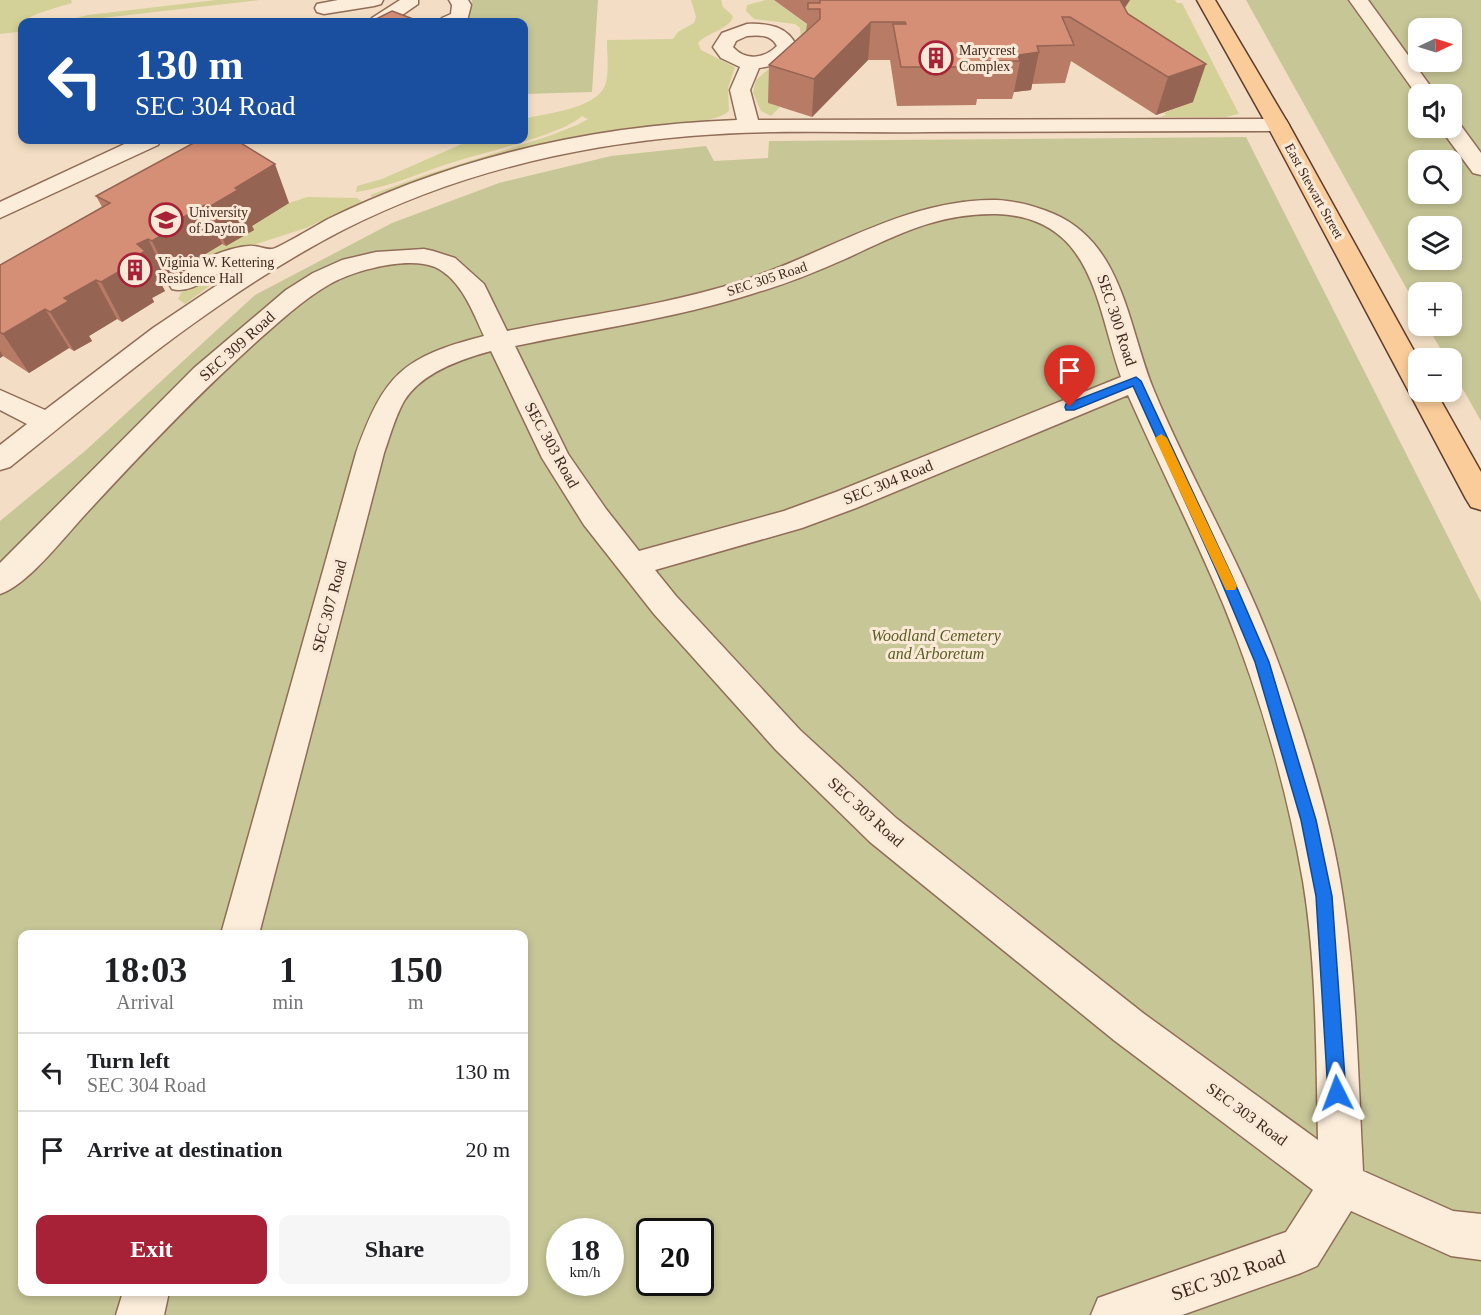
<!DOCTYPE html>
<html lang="en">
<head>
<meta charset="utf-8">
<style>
  body { margin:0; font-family:"Times New Roman",serif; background:#f6f6f6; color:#202124; height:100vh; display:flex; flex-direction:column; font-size:22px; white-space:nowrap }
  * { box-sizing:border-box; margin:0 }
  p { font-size:20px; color:#757577 }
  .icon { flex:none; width:33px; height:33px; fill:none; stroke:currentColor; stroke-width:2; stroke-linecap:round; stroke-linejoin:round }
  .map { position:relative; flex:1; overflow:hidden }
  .sheet { position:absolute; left:18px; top:930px; width:510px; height:366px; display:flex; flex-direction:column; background:#fff; border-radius:12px; box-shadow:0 3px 9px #0003 }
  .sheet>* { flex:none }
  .hud { position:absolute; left:18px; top:18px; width:510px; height:126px; border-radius:12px; box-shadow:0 3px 9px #0003; background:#1a4fa0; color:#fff; overflow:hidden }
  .needle { width:39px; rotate:86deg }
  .controls { position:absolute; left:1408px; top:18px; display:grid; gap:12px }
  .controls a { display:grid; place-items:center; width:54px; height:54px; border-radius:12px; background:#fff; box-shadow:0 3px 9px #0003; font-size:30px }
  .speed { position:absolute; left:546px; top:1218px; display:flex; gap:12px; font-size:30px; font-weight:700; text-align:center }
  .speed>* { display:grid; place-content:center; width:78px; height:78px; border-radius:50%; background:#fff; box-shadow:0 3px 9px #0003; line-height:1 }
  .speed small { font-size:15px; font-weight:400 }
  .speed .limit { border:3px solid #111; border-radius:9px; background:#fff; color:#111 }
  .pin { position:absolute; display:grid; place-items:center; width:51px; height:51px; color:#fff; margin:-62px -26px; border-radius:50% 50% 50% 0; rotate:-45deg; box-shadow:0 0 6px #0007 }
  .pin .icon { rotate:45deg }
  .me { position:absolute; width:66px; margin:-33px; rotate:357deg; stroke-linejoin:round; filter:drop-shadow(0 0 4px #0008) }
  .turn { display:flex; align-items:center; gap:21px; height:126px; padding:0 18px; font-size:27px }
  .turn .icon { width:78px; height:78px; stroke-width:2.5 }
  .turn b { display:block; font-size:42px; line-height:51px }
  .eta { display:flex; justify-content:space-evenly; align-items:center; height:102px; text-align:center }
  .eta b { font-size:36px; font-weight:700; line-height:42px }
  .primary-button { display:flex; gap:12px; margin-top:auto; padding:12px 18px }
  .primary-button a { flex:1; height:69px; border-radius:12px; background:#a72137; color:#fff; font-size:24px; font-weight:700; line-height:69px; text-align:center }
  .primary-button a+a { background:#f6f6f6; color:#202124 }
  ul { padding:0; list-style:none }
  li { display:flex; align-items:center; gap:18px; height:78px; padding:0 18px; border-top:2px solid #e0e0e0 }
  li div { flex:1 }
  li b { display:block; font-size:22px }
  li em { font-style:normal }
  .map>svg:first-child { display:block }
</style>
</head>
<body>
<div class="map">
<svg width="1481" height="1315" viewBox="0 0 1481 1315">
  <rect width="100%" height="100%" fill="#f3dec5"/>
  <path fill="#d3d197" d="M0,0H71L72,3C60,7 29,14 22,23C21,26 20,30 18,32L0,34Z
    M216,0H260L67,22L68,20L88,15Z
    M691,0H721L723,7L733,16C731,29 706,33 698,43L701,50L735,67L728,88L729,111C714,125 658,124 636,127C545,138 458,164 372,197L370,195L422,176L549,136L577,125L588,119L582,116C561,135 486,152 457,161C423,171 391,187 356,192L357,186L382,179L471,140H524V119C546,113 600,109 606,82C609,70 607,53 607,40L673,39L678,32L694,23L696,17Z
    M766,0H774L817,32L801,36L800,28L795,24L754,19L746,11L747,5Z
    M1130,0H1175L1177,3H1182L1239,114L1225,117H1160L1166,115L1164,113L1192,102L1107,31Z
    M774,64L768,103L780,107L771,116L761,111L753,93L756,80Z
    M307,197L357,198L362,202L306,228L201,262L196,260L222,244L226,246L253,230L251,227L289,203Z
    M228,267L230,271L185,304L178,299L181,293L218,269Z"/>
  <path fill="#c7c697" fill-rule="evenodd" d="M472,0H598L592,92L524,94V22H467Z
    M1246,0H1481V421L1452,370V358H1446L1427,326H1452V292H1419V311ZM1419,28H1452V62H1419ZM1419,94H1452V128H1419ZM1419,160H1452V194H1419ZM1419,226H1452V260H1419Z
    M1246,137L1481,602V1315H0V521L85,451L255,295L392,223L499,183L611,156L706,146L714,161L768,158L769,141ZM22,934H524V1292H22ZM560,1232H610V1282H560ZM650,1232H700V1282H650Z"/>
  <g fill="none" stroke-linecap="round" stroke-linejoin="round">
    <defs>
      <path id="minor" d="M338,0H383L381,4L374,6L324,14L317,12L315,8L317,4Z
        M400,0H418V4L392,22H370L372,18Z
        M449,0H468L471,5L467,21L440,22L442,18L451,14L452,5Z
        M1349,0H1368L1436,94H1419V98Z
        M747,24C768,23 788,26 797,47C787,61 776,66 759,68L750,90L758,120L1278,119L1286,120L1289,125L1286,130L1278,131C1162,131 1046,132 929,132C850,133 770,129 690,136C570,146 451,175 343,230C221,293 116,382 10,467L0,470V445L27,424L0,410V390L45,410L153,328L253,261C223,260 199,296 172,289L169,284C181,266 228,247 249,246C257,245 265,250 272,249C277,249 319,224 328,219C355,206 383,194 412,183C515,144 627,124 737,120L730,90L740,67L721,58L713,47L722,33ZM747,36C758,35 771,34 777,46C764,59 745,61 733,47L736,41Z
        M1452,122L1459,123L1481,153V175L1473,173L1440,128H1452Z
        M133,140H161L158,145L0,218V202Z
        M996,200C1017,201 1035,206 1054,214C1125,245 1128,330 1155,393C1191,479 1239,559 1272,646C1302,724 1331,816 1343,898C1357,989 1358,1080 1363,1171L1453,1211L1481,1214V1260L1451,1256L1351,1211L1317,1266L1301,1273L1182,1315H1091L1098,1298L1286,1232L1313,1190L1115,1041L870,842L776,750L654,614L584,525L542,458L491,351C461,359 421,373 404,401C395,417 390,436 384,453L259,934H221L356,453C384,375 402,357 484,336C473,312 461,279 435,267C408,256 355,270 330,284C302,300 279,322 255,343C194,398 138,457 82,518C63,539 26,586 0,594V563L194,368L286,290L313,273L342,260L376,252L424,249L433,251L455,258L484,284L507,331C584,315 663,306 739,282C825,255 903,199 996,200ZM996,214C1094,217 1096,306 1121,377L836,492L784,511L639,551L606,509L568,454L515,346C595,329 677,318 755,293C786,284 816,272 845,259C897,235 937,213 996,214ZM1128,395C1159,465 1194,534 1224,606C1259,692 1287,789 1303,881C1317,966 1316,1054 1318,1140L1143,1013L896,818L800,730L676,596L655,570L802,528L856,508Z
        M123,1292H169L164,1315H116Z"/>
      <path id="major" d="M1197,0H1215L1289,125L1419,360V392H1436L1481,472V510L1471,507L1466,499L1267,125Z"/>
    </defs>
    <use href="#minor" stroke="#916d58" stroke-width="3"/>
    <use href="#major" stroke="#5e3c2d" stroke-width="3"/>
    <use href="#minor" fill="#fcedda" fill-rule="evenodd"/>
    <use href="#major" fill="#facc99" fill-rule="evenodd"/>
  </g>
  <path fill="#b77b66" d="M774,0H1130L1125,8L1128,14L1193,102L1156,115L1071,61L1065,83L1032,84L1031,90L1014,92L1012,99H977L976,105L897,106L890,60H868L812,117L768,103L769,65L806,31L807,24Z
    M96,196L289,203L252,226L254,230L226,246L222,244L199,258L201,262L171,280L167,278L160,282L165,291L152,298L154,302L122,322L117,319L89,336L92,341L74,351L69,348L29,373L3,356L0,358V265L102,207Z"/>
  <path fill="#956453" d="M1115,0H1130L1107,31Z
    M871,22L868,60L812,117L814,79Z
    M1039,52L1031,90L1014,92L1020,61L1018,55Z
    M1206,64L1193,102L1156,115L1168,77Z
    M275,164L289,203L252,226L254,230L226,246L209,207L235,188Z
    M205,205L222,244L199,258L201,262L171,280L152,241L178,220Z
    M148,239L167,278L160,282L165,291L152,298L154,302L122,322L101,282L131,260L137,244Z
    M96,280L117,319L89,336L92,341L74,351L50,312L64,298Z
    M45,309L69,348L29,373L3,334Z
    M0,351L3,356L0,358Z"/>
  <path fill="#d58f77" stroke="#956453" stroke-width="1.5" d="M820,0H1120L1128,14L1206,64L1168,77L1070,17H1062L1074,45L1037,46L1039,52L1018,55L1020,61H981L983,67H901L893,24H906L905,22H871L814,79L769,65L820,19V9H808V3H820Z
    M392,11L421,22H370Z
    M199,140H236L275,164L235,188L238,190L209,207L205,205L178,220L183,223L152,241L148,239L137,244L145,251L131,260L134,263L101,282L96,280L64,298L69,301L50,312L45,309L3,334L0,332V265L110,203L96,196Z"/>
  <path fill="#1a73e8" stroke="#114b97" stroke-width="1.5" d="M1136,377L1141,381L1231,574L1269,662L1316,820L1332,896L1346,1093L1343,1099L1337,1102L1331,1099L1328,1093L1316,896L1301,820L1255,662L1218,574L1133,386L1074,410H1066L1065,407L1066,404Z"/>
  <path fill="#f59e0b" d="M1161,434L1167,438L1237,586L1235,590H1226L1224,586L1155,438Z"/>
  <defs>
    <symbol id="building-ring" viewBox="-11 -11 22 22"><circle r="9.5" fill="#f9e9d6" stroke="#a72137" stroke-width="1.5"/><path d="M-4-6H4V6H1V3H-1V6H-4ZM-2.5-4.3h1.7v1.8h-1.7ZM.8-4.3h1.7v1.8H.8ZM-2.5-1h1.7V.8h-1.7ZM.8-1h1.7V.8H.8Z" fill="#a72137"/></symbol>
    <symbol id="university-ring" viewBox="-11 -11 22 22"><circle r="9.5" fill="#f9e9d6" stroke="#a72137" stroke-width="1.5"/><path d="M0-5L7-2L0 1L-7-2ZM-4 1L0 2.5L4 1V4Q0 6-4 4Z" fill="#a72137"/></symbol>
  </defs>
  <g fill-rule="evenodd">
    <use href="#building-ring" x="917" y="39" width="38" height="38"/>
    <use href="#university-ring" x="147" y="201" width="38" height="38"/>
    <use href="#building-ring" x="116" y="251" width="38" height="38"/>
  </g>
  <g text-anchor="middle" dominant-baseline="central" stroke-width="6" stroke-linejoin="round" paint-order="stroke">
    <g font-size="14" fill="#3f291e" stroke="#f9e9d6" text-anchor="start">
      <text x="959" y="50">Marycrest<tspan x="959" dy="16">Complex</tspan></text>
      <text x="189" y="212">University<tspan x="189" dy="16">of Dayton</tspan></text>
      <text x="158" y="262">Viginia W. Kettering<tspan x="158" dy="16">Residence Hall</tspan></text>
    </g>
    <g font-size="14" fill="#3f291e" stroke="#f9e9d6">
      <text transform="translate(1314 191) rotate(61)">East Stewart Street</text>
      <text transform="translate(767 279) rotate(-18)">SEC 305 Road</text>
    </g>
    <g font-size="16" fill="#3f291e" stroke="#f9e9d6">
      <text transform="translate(1117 320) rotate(72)">SEC 300 Road</text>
      <text transform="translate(237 346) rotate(-42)">SEC 309 Road</text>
      <text transform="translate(552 445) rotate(61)">SEC 303 Road</text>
      <text transform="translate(888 482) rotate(-22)">SEC 304 Road</text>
      <text transform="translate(329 606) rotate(-75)">SEC 307 Road</text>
      <text transform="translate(866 812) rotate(42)">SEC 303 Road</text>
      <text transform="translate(1247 1114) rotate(36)">SEC 303 Road</text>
    </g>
    <g font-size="16" font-style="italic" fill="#585e22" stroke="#f9e9d6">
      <text x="936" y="635">Woodland Cemetery<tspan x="936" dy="18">and Arboretum</tspan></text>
    </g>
    <g font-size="20" fill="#3f291e" stroke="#f9e9d6">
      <text transform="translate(1228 1275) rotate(-19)">SEC 302 Road</text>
    </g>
  </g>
</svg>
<div class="controls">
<a><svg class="needle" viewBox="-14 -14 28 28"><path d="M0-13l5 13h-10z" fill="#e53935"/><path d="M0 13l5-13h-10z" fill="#757577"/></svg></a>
<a><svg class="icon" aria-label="sound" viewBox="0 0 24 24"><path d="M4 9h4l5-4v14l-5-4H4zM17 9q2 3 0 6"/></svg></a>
<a><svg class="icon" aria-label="search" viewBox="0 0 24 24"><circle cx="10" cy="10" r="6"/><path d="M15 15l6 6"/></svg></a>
<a><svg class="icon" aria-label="layers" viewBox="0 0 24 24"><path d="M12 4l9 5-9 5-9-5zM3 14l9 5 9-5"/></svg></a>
<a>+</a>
<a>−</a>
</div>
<div class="speed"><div>18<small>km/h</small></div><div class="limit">20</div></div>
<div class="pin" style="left:1070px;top:407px;background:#d93025"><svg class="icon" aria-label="arrive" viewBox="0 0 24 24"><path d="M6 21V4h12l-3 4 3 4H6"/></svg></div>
<svg class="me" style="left:1337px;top:1093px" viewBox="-20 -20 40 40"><path d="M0-17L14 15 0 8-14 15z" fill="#1a73e8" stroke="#fff" stroke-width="4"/></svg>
<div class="hud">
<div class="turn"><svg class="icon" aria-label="left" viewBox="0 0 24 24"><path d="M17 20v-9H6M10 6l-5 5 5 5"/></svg><div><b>130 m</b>SEC 304 Road</div></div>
</div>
<section class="sheet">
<div class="eta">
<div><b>18:03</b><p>Arrival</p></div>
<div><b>1</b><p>min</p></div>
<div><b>150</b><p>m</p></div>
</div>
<ul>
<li><svg class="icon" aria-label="left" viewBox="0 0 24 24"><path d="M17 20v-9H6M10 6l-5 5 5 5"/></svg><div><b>Turn left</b><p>SEC 304 Road</p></div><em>130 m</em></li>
<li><svg class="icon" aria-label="arrive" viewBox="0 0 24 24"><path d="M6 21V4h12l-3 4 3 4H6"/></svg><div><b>Arrive at destination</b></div><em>20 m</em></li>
</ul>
<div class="primary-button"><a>Exit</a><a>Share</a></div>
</section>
</div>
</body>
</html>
